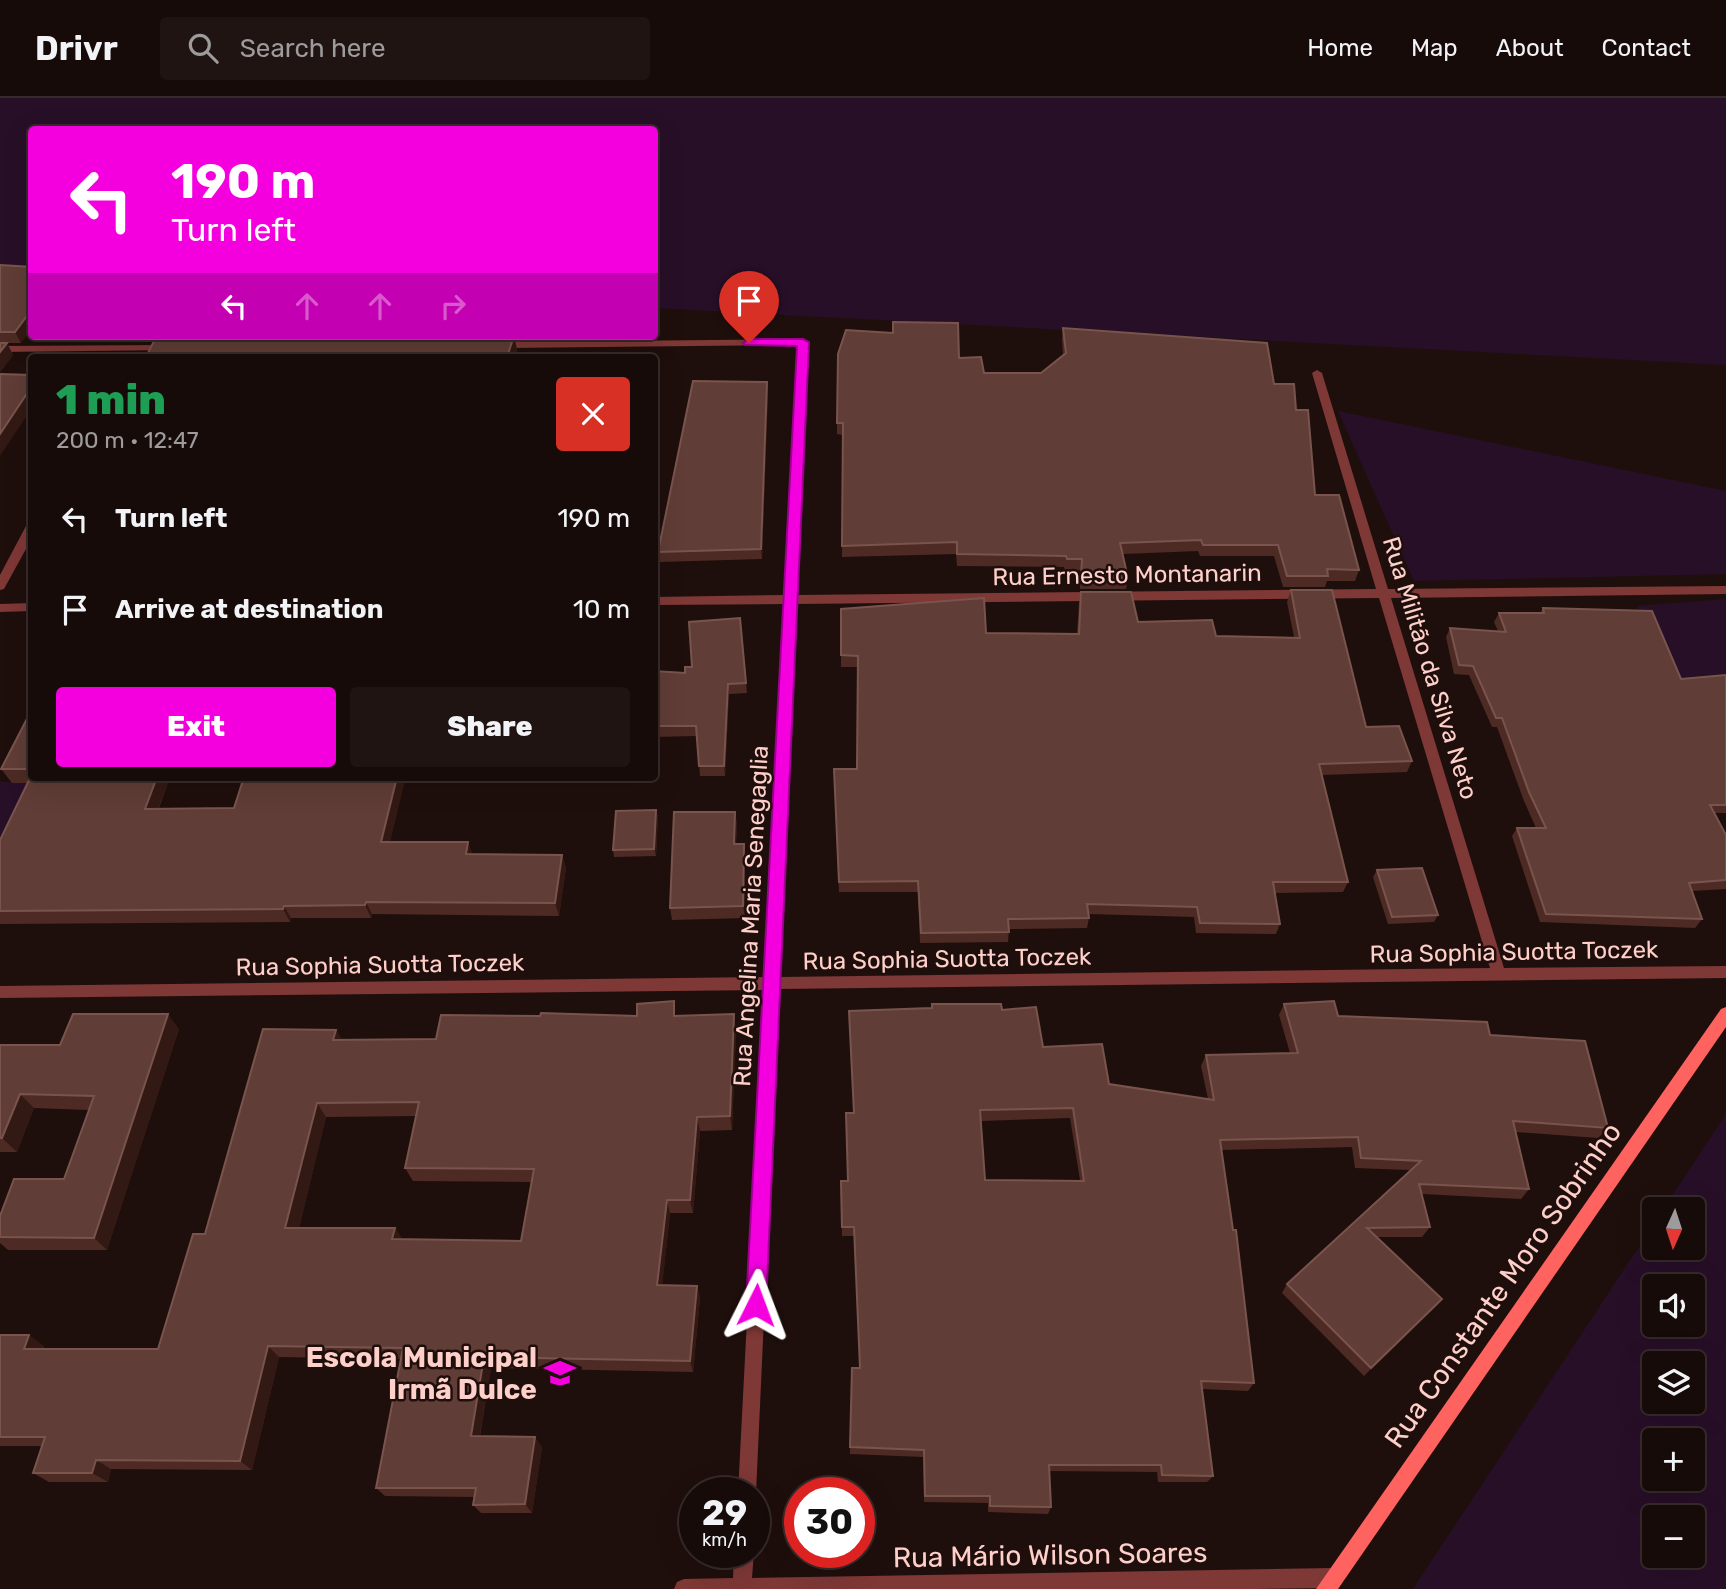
<!DOCTYPE html>
<html lang="en">
<head>
<meta charset="utf-8">
<style>
  body { margin:0; font-family:Rubik,sans-serif; background:#201412; color:#f1f3f6; height:100vh; display:flex; flex-direction:column; font-size:26px; white-space:nowrap }
  * { box-sizing:border-box; margin:0 }
  p { font-size:23px; color:#9e9b9c }
  .icon { flex:none; width:38px; height:38px; fill:none; stroke:currentColor; stroke-width:2; stroke-linecap:round; stroke-linejoin:round }
  .map { position:relative; flex:1; overflow:hidden }
  .panel { position:absolute; left:28px; top:256px; width:630px; height:427px; display:flex; flex-direction:column; background:#170b09; border-radius:7px; box-shadow:0 7px 28px #0002,0 0 0 2px #362b2a }
  .panel>* { flex:none }
  .hud { position:absolute; left:28px; top:28px; width:630px; height:214px; border-radius:7px; box-shadow:0 7px 28px #0002,0 0 0 2px #362b2a; background:#f400df; color:#fff; overflow:hidden }
  .needle { width:46px; rotate:183deg }
  .buttons { position:absolute; left:1642px; top:1099px; display:grid; gap:14px }
  .buttons a { display:grid; place-items:center; width:63px; height:63px; border-radius:7px; background:#170b09; box-shadow:0 7px 28px #0002,0 0 0 2px #362b2a; font-size:35px }
  .speed { position:absolute; left:679px; top:1379px; display:flex; gap:14px; font-size:35px; font-weight:700; text-align:center }
  .speed>* { display:grid; place-content:center; width:91px; height:91px; border-radius:50%; background:#170b09; box-shadow:0 7px 28px #0002,0 0 0 2px #362b2a; line-height:1 }
  .speed small { font-size:18px; font-weight:400 }
  .speed .limit { border:10px solid #d22; background:#fff; color:#111 }
  .pin { position:absolute; display:grid; place-items:center; width:60px; height:60px; color:#fff; margin:-72px -30px; border-radius:50% 50% 50% 0; rotate:-45deg; box-shadow:0 0 7px #0007 }
  .pin .icon { rotate:45deg }
  .me { position:absolute; width:77px; margin:-38px; rotate:3deg; stroke-linejoin:round; filter:drop-shadow(0 0 5px #0008) }
  .turn { display:flex; align-items:center; gap:24px; height:147px; padding:0 28px; font-size:32px }
  .turn .icon { width:91px; height:91px; stroke-width:2.5 }
  .turn b { display:block; font-size:49px; line-height:60px }
  .lanes { display:flex; align-items:center; height:66px; padding:0 28px; background:#0003; justify-content:center; gap:35px; direction:ltr }
  .lanes .off { opacity:.35 }
  .round { display:grid; place-items:center; flex:none; width:74px; height:74px; border-radius:7px; background:#201412 }
  .head { display:flex; align-items:center; justify-content:space-between; height:119px; padding:0 28px }
  h1 { font-size:42px; font-weight:800; line-height:52px; color:#1e9e55 }
  .action { display:flex; gap:14px; margin-top:auto; padding:14px 28px }
  .action a { flex:1; height:80px; border-radius:7px; background:#f400df; color:#fff; font-size:28px; font-weight:800; line-height:80px; text-align:center }
  .action a+a { background:#201412; color:#f1f3f6 }
  ul { padding:0; list-style:none }
  li { display:flex; align-items:center; gap:21px; height:91px; padding:0 28px }
  li div { flex:1 }
  li b { display:block; font-size:26px }
  li em { font-style:normal }
  header { display:flex; align-items:center; gap:42px; box-sizing:border-box; height:98px; padding:0 35px; background:#170b09; border-bottom:2px solid #362b2a }
  header strong { font-size:33px }
  nav { display:flex; gap:38px; margin-inline-start:auto; font-size:24px }
  .search { width:490px; height:63px; background:#201412; display:flex; align-items:center; gap:18px; box-sizing:border-box; padding:0 24px; border-radius:7px; color:#9e9b9c; font-size:26px }
  .map>svg:first-child { display:block }
</style>
</head>
<body>
<header>
<strong>Drivr</strong>
<div class="search"><svg class="icon" aria-label="search" viewBox="0 0 24 24"><circle cx="10" cy="10" r="6"/><path d="M15 15l6 6"/></svg>Search here</div>
<nav><a>Home</a><a>Map</a><a>About</a><a>Contact</a></nav>
</header>
<div class="map">
<svg width="1726" height="1491" viewBox="0 0 1726 1491">
  <rect width="100%" height="100%" fill="#1f0f0c"/>
  <path fill="#270f28" fill-rule="evenodd" d="M0,0H1726V267L655,210L654,32H32L31,176L0,174Z
    M1338,313L1726,393V476L1414,483Z
    M1726,501V588L1677,586L1647,522L1636,508Z
    M0,684H43L20,736L0,738Z
    M1726,1016V1491H1413L1654,1126V1150H1692V1111H1663ZM1654,1188H1692V1227H1654ZM1692,1265V1304H1654V1265ZM1692,1342V1381H1654V1342ZM1654,1419H1692V1458H1654Z"/>
  <g fill="none" stroke-linecap="round" stroke-linejoin="round">
    <path fill="#7e3836" fill-rule="evenodd" d="M803,241L808,244L797,497L1376,491L1312,275L1317,272L1322,275L1388,491L1726,488V496L1391,500L1504,870L1726,868V880L779,891L756,1395L754,1400V1395H738L764,892L0,900V888L765,879L784,506L654,507V499L785,497L798,247L497,250L492,247L497,244ZM1379,500L1490,870L780,879L796,506Z
      M169,247L174,250L173,252L0,254V248Z
      M32,424V440L4,491L0,492V477L26,428Z
      M32,505V513L0,514V506Z
      M734,1454H754L752,1480L1334,1470L1341,1473L1344,1480L1341,1487L1334,1490L1257,1491H674L677,1484L684,1481L733,1480Z"/>
    <path fill="#ff6360" fill-rule="evenodd" d="M1726,909V929L1338,1491H1316L1721,911Z"/>
  </g>
  <path fill="#4d2b24" fill-rule="evenodd" d="M0,167L21,245H7L13,257L0,274Z
    M1063,230L1274,286L1296,312L1315,397L1359,472L1355,483H1327L1325,489H1283L1274,458H1200L1198,453L1123,456L1128,480L1126,491H1080V472L1065,473L1064,469L957,468L956,456L842,459L843,337L837,336V325L959,260L984,275H1041L1063,257L1062,242Z
    M165,238H521L520,241H515L517,252L515,259H146L166,241Z
    M767,284L768,294L762,461L659,464L658,454Z
    M1291,492L1366,629L1412,663L1407,674L1322,677L1348,784L1343,794L1275,795L1280,826L1276,836L1196,835L1194,819L1089,816V820L1087,830L1009,831L1008,844L920,845L918,794H839L834,671H857L858,569H841V557L986,535L1077,536L1079,506L1081,494L1138,524L1216,538L1294,539L1287,504Z
    M1543,510L1681,581L1726,577V715H1714L1726,737V791L1692,793L1702,821L1695,830L1540,824L1512,738L1517,730H1536L1524,703L1497,629H1492L1469,577L1454,576L1446,539L1450,530L1498,533L1494,524L1499,515H1540Z
    M740,520L747,595L729,596L725,678H700L697,638L654,639V573L685,575Z
    M32,611V679H170L159,710L473,756L562,757L566,770L559,818L372,816L371,820H291L290,824L0,826V742L27,685H12L1,671Z
    M656,712L658,719L656,758L614,759L613,752Z
    M735,714L737,726L736,746H744L745,758V820L672,822L670,810Z
    M1377,772L1438,817L1434,824L1388,826L1373,779Z
    M1284,906L1338,918L1490,937L1608,1030L1598,1040L1516,1034L1529,1091L1521,1101L1422,1096L1430,1129L1422,1139H1376L1442,1201L1364,1278L1282,1195L1287,1186L1410,1072L1355,1070L1352,1049L1221,1052L1254,1285L1248,1293L1202,1291L1213,1378L1207,1384H1158L1157,1374L1049,1373L1051,1409L1048,1416L988,1414V1405L924,1404L923,1359L850,1356V1349L860,1270L855,1138H842L841,1083H848L853,1015L1002,912L1043,949L1109,986L1208,1001L1201,968L1206,957L1290,955L1279,917ZM1070,1020L1080,1082H985L981,1023Z
    M540,918H677L736,931L732,1032L700,1033L693,1115H670L662,1187L697,1188L700,1200L693,1274L491,1270L480,1338L542,1349L532,1415H481L473,1407L475,1399L385,1398L376,1390L401,1261L279,1259L252,1372L111,1371L108,1384H49L33,1375L42,1348H0V1237L44,1248L43,1251H158L205,1136L336,932L342,942L436,941ZM416,1018L405,1070L413,1083L531,1084L521,1143L402,1141L395,1130H299L326,1019Z
    M179,931L107,1152H8L0,1145V1139L64,1081L89,1012L34,1010L17,1054H0V947H60Z"/>
  <path fill="#331913" d="M32,211V231L21,245L15,234Z
    M514,238L517,252L515,259H507Z
    M7,245L13,257L0,274V254Z
    M767,284L768,294L762,461L761,451Z
    M32,288V310L0,358V336Z
    M728,586L729,596L725,678L724,668Z
    M157,679H170L153,724L145,711Z
    M397,679H406L387,757L381,744Z
    M656,712L658,719L656,758L654,751Z
    M735,714L737,726L735,758L734,746Z
    M468,744L473,757L466,756Z
    M744,746L745,758V820L743,808Z
    M562,757L566,770L559,818L555,805Z
    M366,804L372,816L371,820L365,807Z
    M284,808L291,820L290,824L283,811Z
    M168,916L179,931L107,1152L94,1140Z
    M734,916L736,931L732,1032L730,1018Z
    M336,932L345,946L333,942Z
    M20,996L34,1010L17,1054L2,1040Z
    M317,1005L326,1019L296,1143L285,1130Z
    M697,1019L700,1033L693,1115L690,1102Z
    M667,1102L670,1115L661,1199L657,1187Z
    M395,1130L403,1142L392,1141Z
    M697,1188L700,1200L693,1274L690,1263Z
    M1442,1201L1434,1210L1364,1278L1371,1270Z
    M29,1237L44,1248L39,1262L24,1251Z
    M268,1248L279,1259L252,1372L240,1363Z
    M484,1259L491,1270L478,1348L471,1338Z
    M535,1339L542,1349L532,1415L525,1406Z
    M96,1362L111,1371L108,1384L92,1375Z"/>
  <path fill="#603d36" stroke="#79544d" stroke-width="2" fill-rule="evenodd" d="M0,167L32,169V211L15,234H0Z
    M893,224L958,225L959,260L981,259L984,275H1041L1066,255L1063,230L1267,245L1274,286H1294L1296,312H1308L1315,397H1339L1359,472L1327,471L1328,478H1287L1278,447H1203L1201,442L1120,445L1128,480H1081L1082,461H1067L1066,458L957,456V444L842,448L843,325H837L838,256L846,232L893,235Z
    M514,238L507,259H146L155,241Z
    M0,245H7L0,254Z
    M0,276L32,277V288L0,336Z
    M693,283L767,284L761,451L658,454Z
    M1291,492H1332L1366,629L1399,628L1412,663L1319,666L1348,784H1273L1280,826L1200,825L1197,809L1087,806L1089,820L1008,821L1009,834L921,835L918,783L839,784L834,671H857L858,558L841,557V511L984,500L986,535L1079,536L1081,494H1131L1138,524L1212,522L1216,538L1300,540Z
    M1543,510L1652,513L1681,581L1726,577V707H1710L1726,737V782L1689,785L1702,821L1546,816L1517,730H1546L1529,694L1502,620H1496L1473,568L1459,567L1450,530L1506,534L1499,515H1544Z
    M740,520L746,585L728,586L724,668H699L696,628H654V573L685,575V569H692L689,524Z
    M32,611V671H1Z
    M32,676V679H157L145,711L234,710L244,679H397L381,744H468L466,756L562,757L555,805L366,804L365,807L284,808L283,811L0,813V742Z
    M656,712L654,751L613,752L616,713Z
    M674,714H735L734,746H744L743,808L670,810Z
    M1422,770L1438,817L1392,819L1377,772Z
    M674,903V918L734,916L730,1018L697,1019L690,1102H667L657,1187L697,1188L690,1263L484,1259L471,1338L535,1339L525,1406L473,1407L476,1390H376L403,1250L268,1248L240,1363L96,1362L92,1375H33L45,1339H0V1237H29L24,1251H158L193,1136H205L263,931L336,932L333,942L436,941L441,917L540,918L541,915L637,918V906ZM419,1004L405,1070L534,1071L521,1143L392,1141L395,1130H285L317,1005Z
    M1334,903L1338,918L1487,924L1490,937L1585,943L1608,1030L1513,1023L1529,1091L1419,1086L1430,1129L1367,1130L1442,1201L1371,1270L1287,1186L1421,1063L1361,1060L1358,1039L1220,1042L1233,1132H1236L1254,1285L1201,1283L1213,1378L1162,1377L1161,1367H1049L1051,1409L990,1408V1398H925L924,1352L850,1349L852,1270H860L854,1129H842L841,1083H848L846,1015H854L849,913L932,910V906H1001L1002,912L1036,909L1043,949L1102,946L1109,986L1214,1002L1206,957L1298,955L1284,906ZM1073,1010L1084,1083L985,1082L980,1012Z
    M73,916H168L94,1140L0,1139V1118L14,1081H64L94,998L20,996L2,1040H0V947H60Z"/>
  <path fill="#f400df" stroke="#9f0091" stroke-width="2" d="M749,241H803L809,244L766,1207L763,1214L756,1217L749,1214L746,1207L797,248L745,247L743,245Z"/>
  <defs>
    <symbol id="school-bare" viewBox="-9 -9 18 18"><path d="M0-5L7-2L0 1L-7-2ZM-4 1L0 2.5L4 1V4Q0 6-4 4Z" fill="#f400df" stroke="#1f0f0c" stroke-width="2.5" paint-order="stroke"/></symbol>
  </defs>
  <g fill-rule="evenodd">
    <use href="#school-bare" x="538" y="1253" width="44" height="44"/>
  </g>
  <g text-anchor="middle" dominant-baseline="central" stroke-width="5" stroke-linejoin="round" paint-order="stroke">
    <g font-size="24" fill="#ffcfc9" stroke="#1f0f0c">
      <text transform="translate(1127 477) rotate(-1)">Rua Ernesto Montanarin</text>
      <text transform="translate(1430 570) rotate(73)">Rua Militão da Silva Neto</text>
      <text transform="translate(751 818) rotate(-87)">Rua Angelina Maria Senegaglia</text>
      <text transform="translate(1514 854) rotate(-1)">Rua Sophia Suotta Toczek</text>
      <text transform="translate(947 861) rotate(-1)">Rua Sophia Suotta Toczek</text>
      <text transform="translate(380 867) rotate(-1)">Rua Sophia Suotta Toczek</text>
    </g>
    <g font-size="28" fill="#ffcfc9" stroke="#1f0f0c">
      <text transform="translate(1503 1187) rotate(-55)">Rua Constante Moro Sobrinho</text>
      <text transform="translate(1050 1457) rotate(-1)">Rua Mário Wilson Soares</text>
    </g>
    <g font-size="28" font-weight="bold" fill="#ffcfc9" stroke="#1f0f0c" text-anchor="end">
      <text x="537" y="1259">Escola Municipal<tspan x="537" dy="32">Irmã Dulce</tspan></text>
    </g>
  </g>
</svg>
<div class="buttons">
<a><svg class="needle" viewBox="-14 -14 28 28"><path d="M0-13l5 13h-10z" fill="#e53935"/><path d="M0 13l5-13h-10z" fill="#9e9b9c"/></svg></a>
<a><svg class="icon" aria-label="sound" viewBox="0 0 24 24"><path d="M4 9h4l5-4v14l-5-4H4zM17 9q2 3 0 6"/></svg></a>
<a><svg class="icon" aria-label="layers" viewBox="0 0 24 24"><path d="M12 4l9 5-9 5-9-5zM3 14l9 5 9-5"/></svg></a>
<a>+</a>
<a>−</a>
</div>
<div class="speed"><div>29<small>km/h</small></div><div class="limit">30</div></div>
<div class="pin" style="left:749px;top:245px;background:#d93025"><svg class="icon" aria-label="arrive" viewBox="0 0 24 24"><path d="M6 21V4h12l-3 4 3 4H6"/></svg></div>
<svg class="me" style="left:756px;top:1207px" viewBox="-20 -20 40 40"><path d="M0-17L14 15 0 8-14 15z" fill="#f400df" stroke="#fff" stroke-width="4"/></svg>
<div class="hud">
<div class="turn"><svg class="icon" aria-label="left" viewBox="0 0 24 24"><path d="M17 20v-9H6M10 6l-5 5 5 5"/></svg><div><b>190 m</b>Turn left</div></div>
<div class="lanes"><svg class="icon" aria-label="left" viewBox="0 0 24 24"><path d="M17 20v-9H6M10 6l-5 5 5 5"/></svg><svg class="icon off" aria-label="ahead" viewBox="0 0 24 24"><path d="M12 20V5M6 11l6-6 6 6"/></svg><svg class="icon off" aria-label="ahead" viewBox="0 0 24 24"><path d="M12 20V5M6 11l6-6 6 6"/></svg><svg class="icon off" aria-label="right" viewBox="0 0 24 24"><path d="M7 20v-9h11M14 6l5 5-5 5"/></svg></div>
</div>
<section class="panel">
<div class="head"><div><h1>1 min</h1><p>200 m · 12:47</p></div><a class="round" style="background:#d93025;color:#fff"><svg class="icon" aria-label="close" viewBox="0 0 24 24"><path d="M6 6l12 12M18 6L6 18"/></svg></a></div>
<ul>
<li><svg class="icon" aria-label="left" viewBox="0 0 24 24"><path d="M17 20v-9H6M10 6l-5 5 5 5"/></svg><div><b>Turn left</b></div><em>190 m</em></li>
<li><svg class="icon" aria-label="arrive" viewBox="0 0 24 24"><path d="M6 21V4h12l-3 4 3 4H6"/></svg><div><b>Arrive at destination</b></div><em>10 m</em></li>
</ul>
<div class="action"><a>Exit</a><a>Share</a></div>
</section>
</div>
</body>
</html>
